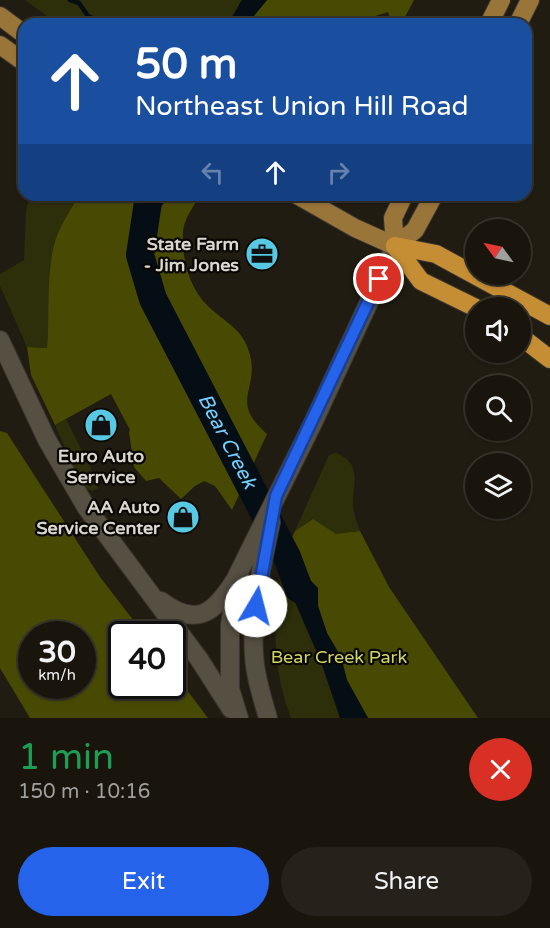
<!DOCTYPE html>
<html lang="en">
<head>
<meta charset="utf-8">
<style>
  body { margin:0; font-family:"Varela Round",sans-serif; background:#26221b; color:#f1f3f6; height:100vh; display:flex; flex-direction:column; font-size:22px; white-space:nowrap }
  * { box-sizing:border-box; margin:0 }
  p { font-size:20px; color:#9f9f9d }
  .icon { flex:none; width:33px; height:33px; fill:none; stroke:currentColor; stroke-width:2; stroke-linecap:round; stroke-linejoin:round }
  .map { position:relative; height:718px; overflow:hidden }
  .drawer { display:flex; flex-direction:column; background:#19150d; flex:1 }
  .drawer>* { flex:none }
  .hud { position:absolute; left:18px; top:18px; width:514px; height:183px; border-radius:18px; box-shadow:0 2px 4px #0004,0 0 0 2px #37342e; background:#1a4fa0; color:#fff; overflow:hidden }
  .needle { width:39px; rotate:303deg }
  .tools { position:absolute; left:465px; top:219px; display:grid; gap:12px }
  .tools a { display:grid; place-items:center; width:66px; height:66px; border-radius:50%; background:#19150d; box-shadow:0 2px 4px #0004,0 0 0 2px #37342e; font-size:30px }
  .speed { position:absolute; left:18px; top:621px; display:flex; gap:12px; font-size:30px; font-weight:700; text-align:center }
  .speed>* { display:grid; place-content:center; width:78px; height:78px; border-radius:50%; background:#19150d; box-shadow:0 2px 4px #0004,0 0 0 2px #37342e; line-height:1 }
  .speed small { font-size:15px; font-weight:400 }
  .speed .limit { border:3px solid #111; border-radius:9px; background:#fff; color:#111 }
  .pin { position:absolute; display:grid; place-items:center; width:51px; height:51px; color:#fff; margin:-26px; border:3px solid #fff; border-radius:50%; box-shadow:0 2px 6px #0007 }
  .me { position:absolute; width:66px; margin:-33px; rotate:8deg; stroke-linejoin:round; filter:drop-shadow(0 0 4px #0008) }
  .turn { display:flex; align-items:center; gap:21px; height:126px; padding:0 18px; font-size:27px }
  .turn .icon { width:78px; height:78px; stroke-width:2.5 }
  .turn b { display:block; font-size:42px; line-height:51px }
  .lanes { display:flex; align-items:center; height:57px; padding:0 18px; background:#0003; justify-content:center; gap:30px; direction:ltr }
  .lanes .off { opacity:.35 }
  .round { display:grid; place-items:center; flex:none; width:63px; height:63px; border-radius:32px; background:#26221b }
  .summary { display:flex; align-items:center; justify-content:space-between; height:102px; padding:0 18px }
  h1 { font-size:36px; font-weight:600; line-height:45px; color:#1e9e55 }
  .primary-button { display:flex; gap:12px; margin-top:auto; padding:12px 18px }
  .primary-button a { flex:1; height:69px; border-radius:36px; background:#2563eb; color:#fff; font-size:24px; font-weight:600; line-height:69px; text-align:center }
  .primary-button a+a { background:#26221b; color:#f1f3f6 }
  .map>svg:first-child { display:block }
</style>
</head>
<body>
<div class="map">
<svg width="550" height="718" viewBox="0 0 550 718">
  <rect width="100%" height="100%" fill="#211c11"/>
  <path fill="#2d2e0a" d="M25,0H242L228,24H58Z
    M30,195H79L54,243L47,348L27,347L0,286V274L24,260L26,211Z
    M66,419L98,483V488L93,491L87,489L74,468L55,425Z
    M336,453C367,465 349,490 354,512C355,518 358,525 360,531L346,533L460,718H291C276,678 274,646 276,603L280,605L281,611L285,602L278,585L283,561L291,586L312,519L295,531L329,455Z"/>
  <path fill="#484a03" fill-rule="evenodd" d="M267,0H414L404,19L392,24L388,12L350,24H250L253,17Z
    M79,195H200C194,206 183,220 183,232C181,256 189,287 206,304C224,323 243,327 250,355C259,391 229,401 267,434L232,510L215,486L204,481L195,486L181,499L159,478L146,481L134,467L129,432L130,430L111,394L55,425L31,375L27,347L47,348C50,314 46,279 54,245C58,228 71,210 79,195Z
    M0,431L7,433L100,577L144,634H122V686H172L173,672L208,718H30L0,668ZM32,634H82V686H32Z
    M313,519L336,534L360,531L389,587L478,718H368L347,680L341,657L327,633L318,606V588L306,576L290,542L295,531Z"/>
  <path fill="#040e14" d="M242,0H267L253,17L250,24H228Z
    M290,542L306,576L318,588V606L327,633L341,657L347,680L368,718H340L321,662L295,602L283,561Z"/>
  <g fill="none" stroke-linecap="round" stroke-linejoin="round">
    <path stroke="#040e14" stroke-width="4.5" d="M70,0L79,3L88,16L103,24"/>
    <path stroke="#040e14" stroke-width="28" id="s1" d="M152,195L148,202L140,255L153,299L287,557L299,589"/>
    <defs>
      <path id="minor" d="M0,340L47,440L86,507L199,659L231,709
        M161,601C197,628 214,613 235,580
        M239,718L230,689V625L237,576L313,423L395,246
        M268,718C262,697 255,676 254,655C251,610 262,565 271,522"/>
      <path id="major" d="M0,16L24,34
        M489,24L501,0
        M518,24L530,0
        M0,45L24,62
        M297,195L355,228L395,246
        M395,246L415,230L434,195
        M395,246L393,218L404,195"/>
      <path id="highway" d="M395,246L436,254L550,316
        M395,246L421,281L476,308
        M520,336L550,359"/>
    </defs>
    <use href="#minor" stroke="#39342f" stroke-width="20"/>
    <use href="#major" stroke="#39342f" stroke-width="20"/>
    <use href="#highway" stroke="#39342f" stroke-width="20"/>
    <use href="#minor" stroke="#565043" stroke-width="18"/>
    <use href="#major" stroke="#99753a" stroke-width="18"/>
    <use href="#highway" stroke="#c58e34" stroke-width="18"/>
  </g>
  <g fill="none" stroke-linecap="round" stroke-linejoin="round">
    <defs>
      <path id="route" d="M256,606L276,496L379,279"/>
    </defs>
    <use href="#route" stroke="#184099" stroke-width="15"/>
    <use href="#route" stroke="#2563eb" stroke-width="10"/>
  </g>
  <defs>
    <symbol id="office-disc" viewBox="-11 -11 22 22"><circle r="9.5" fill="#57c9e2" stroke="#090704"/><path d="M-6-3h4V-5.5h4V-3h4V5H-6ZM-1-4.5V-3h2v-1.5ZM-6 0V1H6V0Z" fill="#111"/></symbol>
    <symbol id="shop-disc" viewBox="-11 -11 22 22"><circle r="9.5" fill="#57c9e2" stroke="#090704"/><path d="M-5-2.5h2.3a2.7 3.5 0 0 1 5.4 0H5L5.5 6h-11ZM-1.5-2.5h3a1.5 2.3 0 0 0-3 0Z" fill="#111"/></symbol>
  </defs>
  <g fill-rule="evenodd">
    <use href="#office-disc" x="243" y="235" width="38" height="38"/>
    <use href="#shop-disc" x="82" y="406" width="38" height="38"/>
    <use href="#shop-disc" x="164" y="498" width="38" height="38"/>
  </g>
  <g text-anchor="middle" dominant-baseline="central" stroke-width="4.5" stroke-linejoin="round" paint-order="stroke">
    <g font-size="18" font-weight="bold" fill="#dbd7d0" stroke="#090704" text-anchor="end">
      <text x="239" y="244">State Farm<tspan x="239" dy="21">- Jim Jones</tspan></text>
      <text x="101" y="456" text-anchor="middle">Euro Auto<tspan x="101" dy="21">Serrvice</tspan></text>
      <text x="160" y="507">AA Auto<tspan x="160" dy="21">Service Center</tspan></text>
    </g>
    <g font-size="18" fill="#d0d665" stroke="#090704">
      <text x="339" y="657">Bear Creek Park</text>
    </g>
    <g font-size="20" font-style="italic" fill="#74cffe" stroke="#090704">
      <text stroke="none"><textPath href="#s1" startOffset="268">Bear Creek</textPath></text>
    </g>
  </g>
</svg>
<div class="tools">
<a><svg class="needle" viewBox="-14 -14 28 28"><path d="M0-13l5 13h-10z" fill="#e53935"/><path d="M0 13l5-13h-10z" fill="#9f9f9d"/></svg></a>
<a><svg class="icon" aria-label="sound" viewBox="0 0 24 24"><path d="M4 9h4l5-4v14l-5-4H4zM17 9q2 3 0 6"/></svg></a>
<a><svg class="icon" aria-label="search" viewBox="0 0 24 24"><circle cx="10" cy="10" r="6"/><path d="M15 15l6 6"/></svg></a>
<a><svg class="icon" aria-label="layers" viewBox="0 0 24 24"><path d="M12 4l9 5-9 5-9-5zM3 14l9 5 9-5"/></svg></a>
</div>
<div class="speed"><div>30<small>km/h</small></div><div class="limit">40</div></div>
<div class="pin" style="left:379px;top:279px;background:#d93025"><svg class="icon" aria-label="arrive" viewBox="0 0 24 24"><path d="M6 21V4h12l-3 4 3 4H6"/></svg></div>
<svg class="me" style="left:256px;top:606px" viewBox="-20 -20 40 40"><circle r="19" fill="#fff"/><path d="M0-13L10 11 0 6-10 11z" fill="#2563eb"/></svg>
<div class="hud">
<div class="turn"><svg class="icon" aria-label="ahead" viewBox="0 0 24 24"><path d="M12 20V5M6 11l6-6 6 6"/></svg><div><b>50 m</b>Northeast Union Hill Road</div></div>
<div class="lanes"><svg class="icon off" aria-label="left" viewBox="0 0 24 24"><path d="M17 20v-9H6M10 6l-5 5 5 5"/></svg><svg class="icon" aria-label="ahead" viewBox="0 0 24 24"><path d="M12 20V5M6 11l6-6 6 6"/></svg><svg class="icon off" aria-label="right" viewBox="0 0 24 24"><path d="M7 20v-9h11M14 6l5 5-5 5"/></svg></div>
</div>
</div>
<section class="drawer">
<div class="summary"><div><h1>1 min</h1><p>150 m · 10:16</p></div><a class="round" style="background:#d93025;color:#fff"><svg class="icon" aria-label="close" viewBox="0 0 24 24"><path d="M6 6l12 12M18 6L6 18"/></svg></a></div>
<div class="primary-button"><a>Exit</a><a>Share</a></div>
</section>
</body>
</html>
